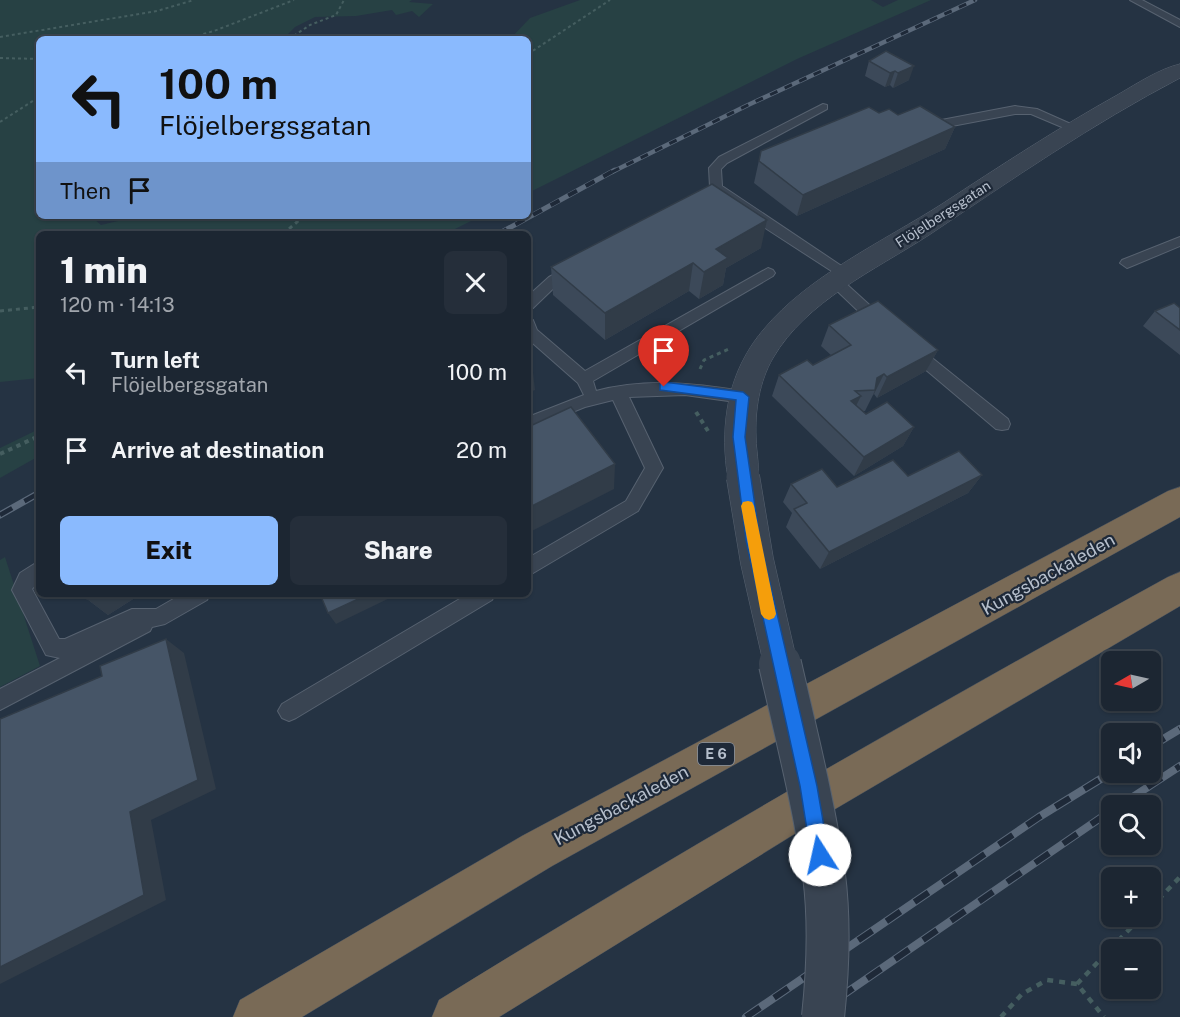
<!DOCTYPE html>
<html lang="en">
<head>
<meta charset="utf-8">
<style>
  body { margin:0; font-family:"Public Sans",sans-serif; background:#252e3a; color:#f1f3f6; height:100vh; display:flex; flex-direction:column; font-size:22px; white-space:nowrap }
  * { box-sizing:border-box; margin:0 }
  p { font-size:20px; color:#a0a5ac }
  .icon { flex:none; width:33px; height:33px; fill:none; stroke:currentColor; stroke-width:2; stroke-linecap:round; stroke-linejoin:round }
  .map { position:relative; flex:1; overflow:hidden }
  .side { position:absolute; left:36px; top:231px; width:495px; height:366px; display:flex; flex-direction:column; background:#1c2632; border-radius:9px; box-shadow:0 2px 4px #0004,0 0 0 2px #3a434d }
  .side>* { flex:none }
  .hud { position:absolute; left:36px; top:36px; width:495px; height:183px; border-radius:9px; box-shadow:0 2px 4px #0004,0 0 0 2px #3a434d; background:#8abafe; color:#111; overflow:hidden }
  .needle { width:39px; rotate:261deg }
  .fabs { position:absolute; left:1101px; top:651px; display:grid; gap:12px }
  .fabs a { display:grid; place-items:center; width:60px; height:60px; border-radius:9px; background:#1c2632; box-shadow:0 2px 4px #0004,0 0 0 2px #3a434d; font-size:30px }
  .pin { position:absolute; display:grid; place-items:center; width:51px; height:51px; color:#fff; margin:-62px -26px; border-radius:50% 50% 50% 0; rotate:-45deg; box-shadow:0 0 6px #0007 }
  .pin .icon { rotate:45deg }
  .me { position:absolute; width:66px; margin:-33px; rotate:350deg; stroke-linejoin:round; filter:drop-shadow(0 0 4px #0008) }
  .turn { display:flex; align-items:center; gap:21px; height:126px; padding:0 24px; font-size:27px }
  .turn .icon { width:78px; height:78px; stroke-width:2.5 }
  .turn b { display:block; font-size:42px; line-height:51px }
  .then { display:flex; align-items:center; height:57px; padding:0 24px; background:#0003; gap:12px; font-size:22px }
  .round { display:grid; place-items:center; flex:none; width:63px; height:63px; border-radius:9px; background:#252e3a }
  .overview { display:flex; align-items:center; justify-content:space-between; height:102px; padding:0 24px }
  h1 { font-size:36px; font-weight:800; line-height:45px }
  .button { display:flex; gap:12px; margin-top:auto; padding:12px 24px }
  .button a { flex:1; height:69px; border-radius:9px; background:#8abafe; color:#111; font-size:24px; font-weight:800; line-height:69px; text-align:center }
  .button a+a { background:#252e3a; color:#f1f3f6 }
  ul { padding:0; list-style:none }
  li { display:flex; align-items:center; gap:18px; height:78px; padding:0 24px }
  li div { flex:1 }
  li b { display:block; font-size:22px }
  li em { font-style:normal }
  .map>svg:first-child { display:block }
</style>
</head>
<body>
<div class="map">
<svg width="1180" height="1017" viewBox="0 0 1180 1017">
  <rect width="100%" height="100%" fill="#253343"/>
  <path fill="#274144" d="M0,0H412L409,2L433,4L419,17L412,11L396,15L392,10L356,16L315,17L295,27L283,39H39V216H95L94,219L101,225L139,216H481L445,234H39V378L0,382Z
    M580,0H871L883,7L898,0H931L797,59L528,193V39H510L530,18Z
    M39,429V456L0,478V448Z
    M5,557L40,666L0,687V560Z"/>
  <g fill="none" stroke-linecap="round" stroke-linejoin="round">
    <defs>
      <path id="service" d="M1130,0H1142L1180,20V27Z
        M823,104L827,105V109L727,163L721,169L722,186L852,273L854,276L852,279L847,281L719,198L710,187L709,168L719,157Z
        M1015,106L1037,109L1082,129L1076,133L1031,114H1015L931,130L925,126L931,122Z
        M1180,237V246L1132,266L1127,268L1120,263L1122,260Z
        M572,265L579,270L559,283L533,308L528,309V296L549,277Z
        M768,268L773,270L775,273L773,276L593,381L596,391C645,378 694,383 743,391L749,393L751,397L749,401L743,403L685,395L629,397L663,468L660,473L638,511L528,576V558L626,501L645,468L613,400L585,407L528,430V417L584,395L578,383L528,339V319L533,320L537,330L585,371Z
        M837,278L842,280L886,320L889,324L886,328H876L832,286L830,283L832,280Z
        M911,343L916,345L1008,419L1010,424L1008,429L1002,430L996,429L906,353L903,349L906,345Z
        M39,561V581L32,589L59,639H65L132,609H156L182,594H210L207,600L165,624L152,627L150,631L0,710V689L60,658L46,655L12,590L20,573Z
        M468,594H495L492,600L296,718L289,721L282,718L278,711L282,704Z"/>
      <path id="minor" d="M1180,64V78C1092,124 1011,180 929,235C875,270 806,301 773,358C759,382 755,411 756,437C756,454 762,472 754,486L743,490L732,486C726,475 726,464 725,451C723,406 734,364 764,329C808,276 884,241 942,204C1000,166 1058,128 1119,94C1138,83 1159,69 1180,64Z"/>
      <path id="motorway" d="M1180,487V517L552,866L302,1017H233L240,1000L522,836L1168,491Z
        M1180,572V606L830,812L499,1017H432L439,1000C678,852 921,713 1168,577Z"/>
    </defs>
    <use href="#service" stroke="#576270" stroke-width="2"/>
    <use href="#minor" stroke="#576270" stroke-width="1"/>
    <use href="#motorway" stroke="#444f5d" stroke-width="1"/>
    <path stroke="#455e60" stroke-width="2" stroke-dasharray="3 3" stroke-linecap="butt" d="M0,37L157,11L194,0
      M186,39L214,31L294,0
      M289,39L310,25L336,15L344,0
      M528,54L610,0
      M0,58L39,59
      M0,122L39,97"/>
    <path stroke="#455e60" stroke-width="3" stroke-dasharray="4 4" stroke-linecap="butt" d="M283,234L304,216
      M0,311L39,307
      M700,369L704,360L729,349"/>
    <path stroke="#455e60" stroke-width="4" stroke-dasharray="4.5 4.5" stroke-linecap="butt" d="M696,412L708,431
      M0,454L39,436"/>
    <path stroke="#455e60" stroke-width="4.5" stroke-dasharray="6 6" stroke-linecap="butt" d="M1150,908L1180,877
      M1077,984L1142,916
      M1001,1017L1022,994L1047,980L1077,984L1104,1017"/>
    <use href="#service" fill="#394452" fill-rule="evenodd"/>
    <use href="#minor" fill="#394452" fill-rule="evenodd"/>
    <use href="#motorway" fill="#796a56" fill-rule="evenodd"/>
    <defs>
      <path id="rail-far3" d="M612,172L748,105L975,0"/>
      <path id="rail-far2" d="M498,234L615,170"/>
      <path id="rail-far1" d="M0,515L39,493"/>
      <path id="rail" d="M1150,747L1180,729
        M1119,806L1180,766
        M746,1017L1039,817L1112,772
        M811,1017L1112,810"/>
    </defs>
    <use href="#rail-far3" stroke="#5b697a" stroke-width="4.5"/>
    <use href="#rail-far2" stroke="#5b697a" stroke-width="5"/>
    <use href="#rail-far1" stroke="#5b697a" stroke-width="7"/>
    <use href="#rail" stroke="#5b697a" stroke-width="8"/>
    <use href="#rail-far3" stroke="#1e2938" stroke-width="3" stroke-dasharray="8" stroke-linecap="butt"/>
    <use href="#rail-far2" stroke="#1e2938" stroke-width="4" stroke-dasharray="10" stroke-linecap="butt"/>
    <use href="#rail-far1" stroke="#1e2938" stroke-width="4.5" stroke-dasharray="14" stroke-linecap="butt"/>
    <use href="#rail" stroke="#1e2938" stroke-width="6" stroke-dasharray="17" stroke-linecap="butt"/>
    <defs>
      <path id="minor-bridge-far1" d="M743,477L757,561L781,666"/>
      <path id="minor-bridge" d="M780,664C796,734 814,804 824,875C830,922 828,970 823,1017"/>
    </defs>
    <use href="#minor-bridge-far1" stroke="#576270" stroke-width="34" stroke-linecap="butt"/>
    <use href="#minor-bridge" stroke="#576270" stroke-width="44" stroke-linecap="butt"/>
    <use href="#minor-bridge-far1" stroke="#394452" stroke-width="33"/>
    <use href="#minor-bridge" stroke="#394452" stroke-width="42"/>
  </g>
  <path fill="#3c4959" d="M886,51L909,80L893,88L890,85L885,87L865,76L869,61Z
    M898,115L955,127L945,149L797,216L754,183L761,151Z
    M761,248L726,268L723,285L699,299L689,291L605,340L553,295L551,267Z
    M1180,308V355L1143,326L1155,311Z
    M829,325L938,350L926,371L877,398L874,394L873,395L865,411H862L866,414L914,427L903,446L854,476L772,396L779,375L813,365L832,356L821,346Z
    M982,475L968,493L820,569L786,527L792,513L783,502L791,484L837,487L908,476Z
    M73,594H141L108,615L87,599L86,597L79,598Z"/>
  <path fill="#313c48" d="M914,66L909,80L893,88L898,73Z
    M895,71L890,85L885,87L890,73Z
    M955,127L945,149L797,216L803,195Z
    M767,220L761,248L726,268L723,285L699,299L704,272L716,249Z
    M693,263L689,291L605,340V313Z
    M938,350L926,371L877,398L887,377Z
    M532,364L535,390L528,393V366Z
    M884,374L874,394L873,395L875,390L877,378Z
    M861,396L851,416V401Z
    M914,427L903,446L854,476L864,457Z
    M615,464L614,489L528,533V508Z
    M982,475L968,493L820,569L829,552Z
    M96,594H141L108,615L87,599Z
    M369,594H398L336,624L328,613Z
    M166,639L184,653L216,789L151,820L166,900L0,984V967Z"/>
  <path fill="#465567" stroke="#313c48" stroke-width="1.5" d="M886,51L914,66L898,73L895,71L890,73L869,61Z
    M920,106L955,127L803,195L759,161L761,151L869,107L879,113L889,109L898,115Z
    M712,184L767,220L716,249L728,258L704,272L693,263L605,313L551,267Z
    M878,301L938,350L887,377L884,374L877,378L875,390L855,391L861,396L851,401L866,414L887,402L914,427L864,457L779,375L807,360L813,365L851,345L829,325Z
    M1174,303L1180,308V330L1155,311Z
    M528,359L532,364L528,366Z
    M571,407L615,464L528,508V427Z
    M959,451L982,475L829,552L794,509L807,503L791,484L822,469L837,487L893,460L908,476Z
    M85,594H96L87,599Z
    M320,594H369L328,613Z
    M166,639L198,780L130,812L144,895L0,967V719L102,676L100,666Z"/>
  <path fill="#1a73e8" stroke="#114b97" stroke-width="1.5" d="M664,382L743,392L749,397L745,437L760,540L817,786L829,855L826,861L820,863L814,861L811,855L800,786L746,540L733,437L736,400L660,390V383Z"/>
  <path fill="#f59e0b" d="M748,501L752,502L754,506L776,614L774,618L769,620L764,618L761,614L741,506L743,502Z"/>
  <g text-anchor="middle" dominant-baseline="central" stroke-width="4.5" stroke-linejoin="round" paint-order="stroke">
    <g font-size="14" fill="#b6bfcc" stroke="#1e2938">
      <text transform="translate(943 214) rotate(-33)">Flöjelbergsgatan</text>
    </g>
    <rect fill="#1e2938" stroke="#8892a0" stroke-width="1.5" x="698" y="743" width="36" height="22" rx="4.5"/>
    <g font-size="14" font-weight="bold" fill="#b6bfcc">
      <text x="716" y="754">E 6</text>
    </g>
    <g font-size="18" fill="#b6bfcc" stroke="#1e2938">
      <text transform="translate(1048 574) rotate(-29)">Kungsbackaleden</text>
      <text transform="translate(621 805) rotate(-28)">Kungsbackaleden</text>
    </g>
  </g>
</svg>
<div class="fabs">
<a><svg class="needle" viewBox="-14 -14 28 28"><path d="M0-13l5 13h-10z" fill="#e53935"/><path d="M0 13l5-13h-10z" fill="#a0a5ac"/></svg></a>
<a><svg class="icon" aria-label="sound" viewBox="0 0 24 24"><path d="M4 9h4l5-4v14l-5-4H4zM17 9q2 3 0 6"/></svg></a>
<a><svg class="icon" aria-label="search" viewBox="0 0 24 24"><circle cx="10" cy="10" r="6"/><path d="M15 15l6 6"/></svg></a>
<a>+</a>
<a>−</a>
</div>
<div class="pin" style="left:664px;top:387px;background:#d93025"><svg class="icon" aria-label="arrive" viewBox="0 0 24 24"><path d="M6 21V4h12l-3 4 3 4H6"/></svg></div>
<svg class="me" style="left:820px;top:855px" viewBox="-20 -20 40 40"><circle r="19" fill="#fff"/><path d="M0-13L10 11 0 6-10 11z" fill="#1a73e8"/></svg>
<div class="hud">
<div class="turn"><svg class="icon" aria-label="left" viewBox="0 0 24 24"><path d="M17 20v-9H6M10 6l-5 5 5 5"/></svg><div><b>100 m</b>Flöjelbergsgatan</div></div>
<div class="then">Then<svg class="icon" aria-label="arrive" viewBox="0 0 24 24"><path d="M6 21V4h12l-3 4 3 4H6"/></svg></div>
</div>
<section class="side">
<div class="overview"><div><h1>1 min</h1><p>120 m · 14:13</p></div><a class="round"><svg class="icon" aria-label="close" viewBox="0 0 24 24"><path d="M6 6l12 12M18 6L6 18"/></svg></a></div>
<ul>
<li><svg class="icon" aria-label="left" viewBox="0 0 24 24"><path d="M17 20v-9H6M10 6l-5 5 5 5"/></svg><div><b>Turn left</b><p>Flöjelbergsgatan</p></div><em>100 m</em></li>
<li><svg class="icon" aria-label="arrive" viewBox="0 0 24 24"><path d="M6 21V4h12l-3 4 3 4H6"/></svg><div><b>Arrive at destination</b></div><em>20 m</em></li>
</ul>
<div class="button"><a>Exit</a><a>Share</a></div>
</section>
</div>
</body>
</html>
